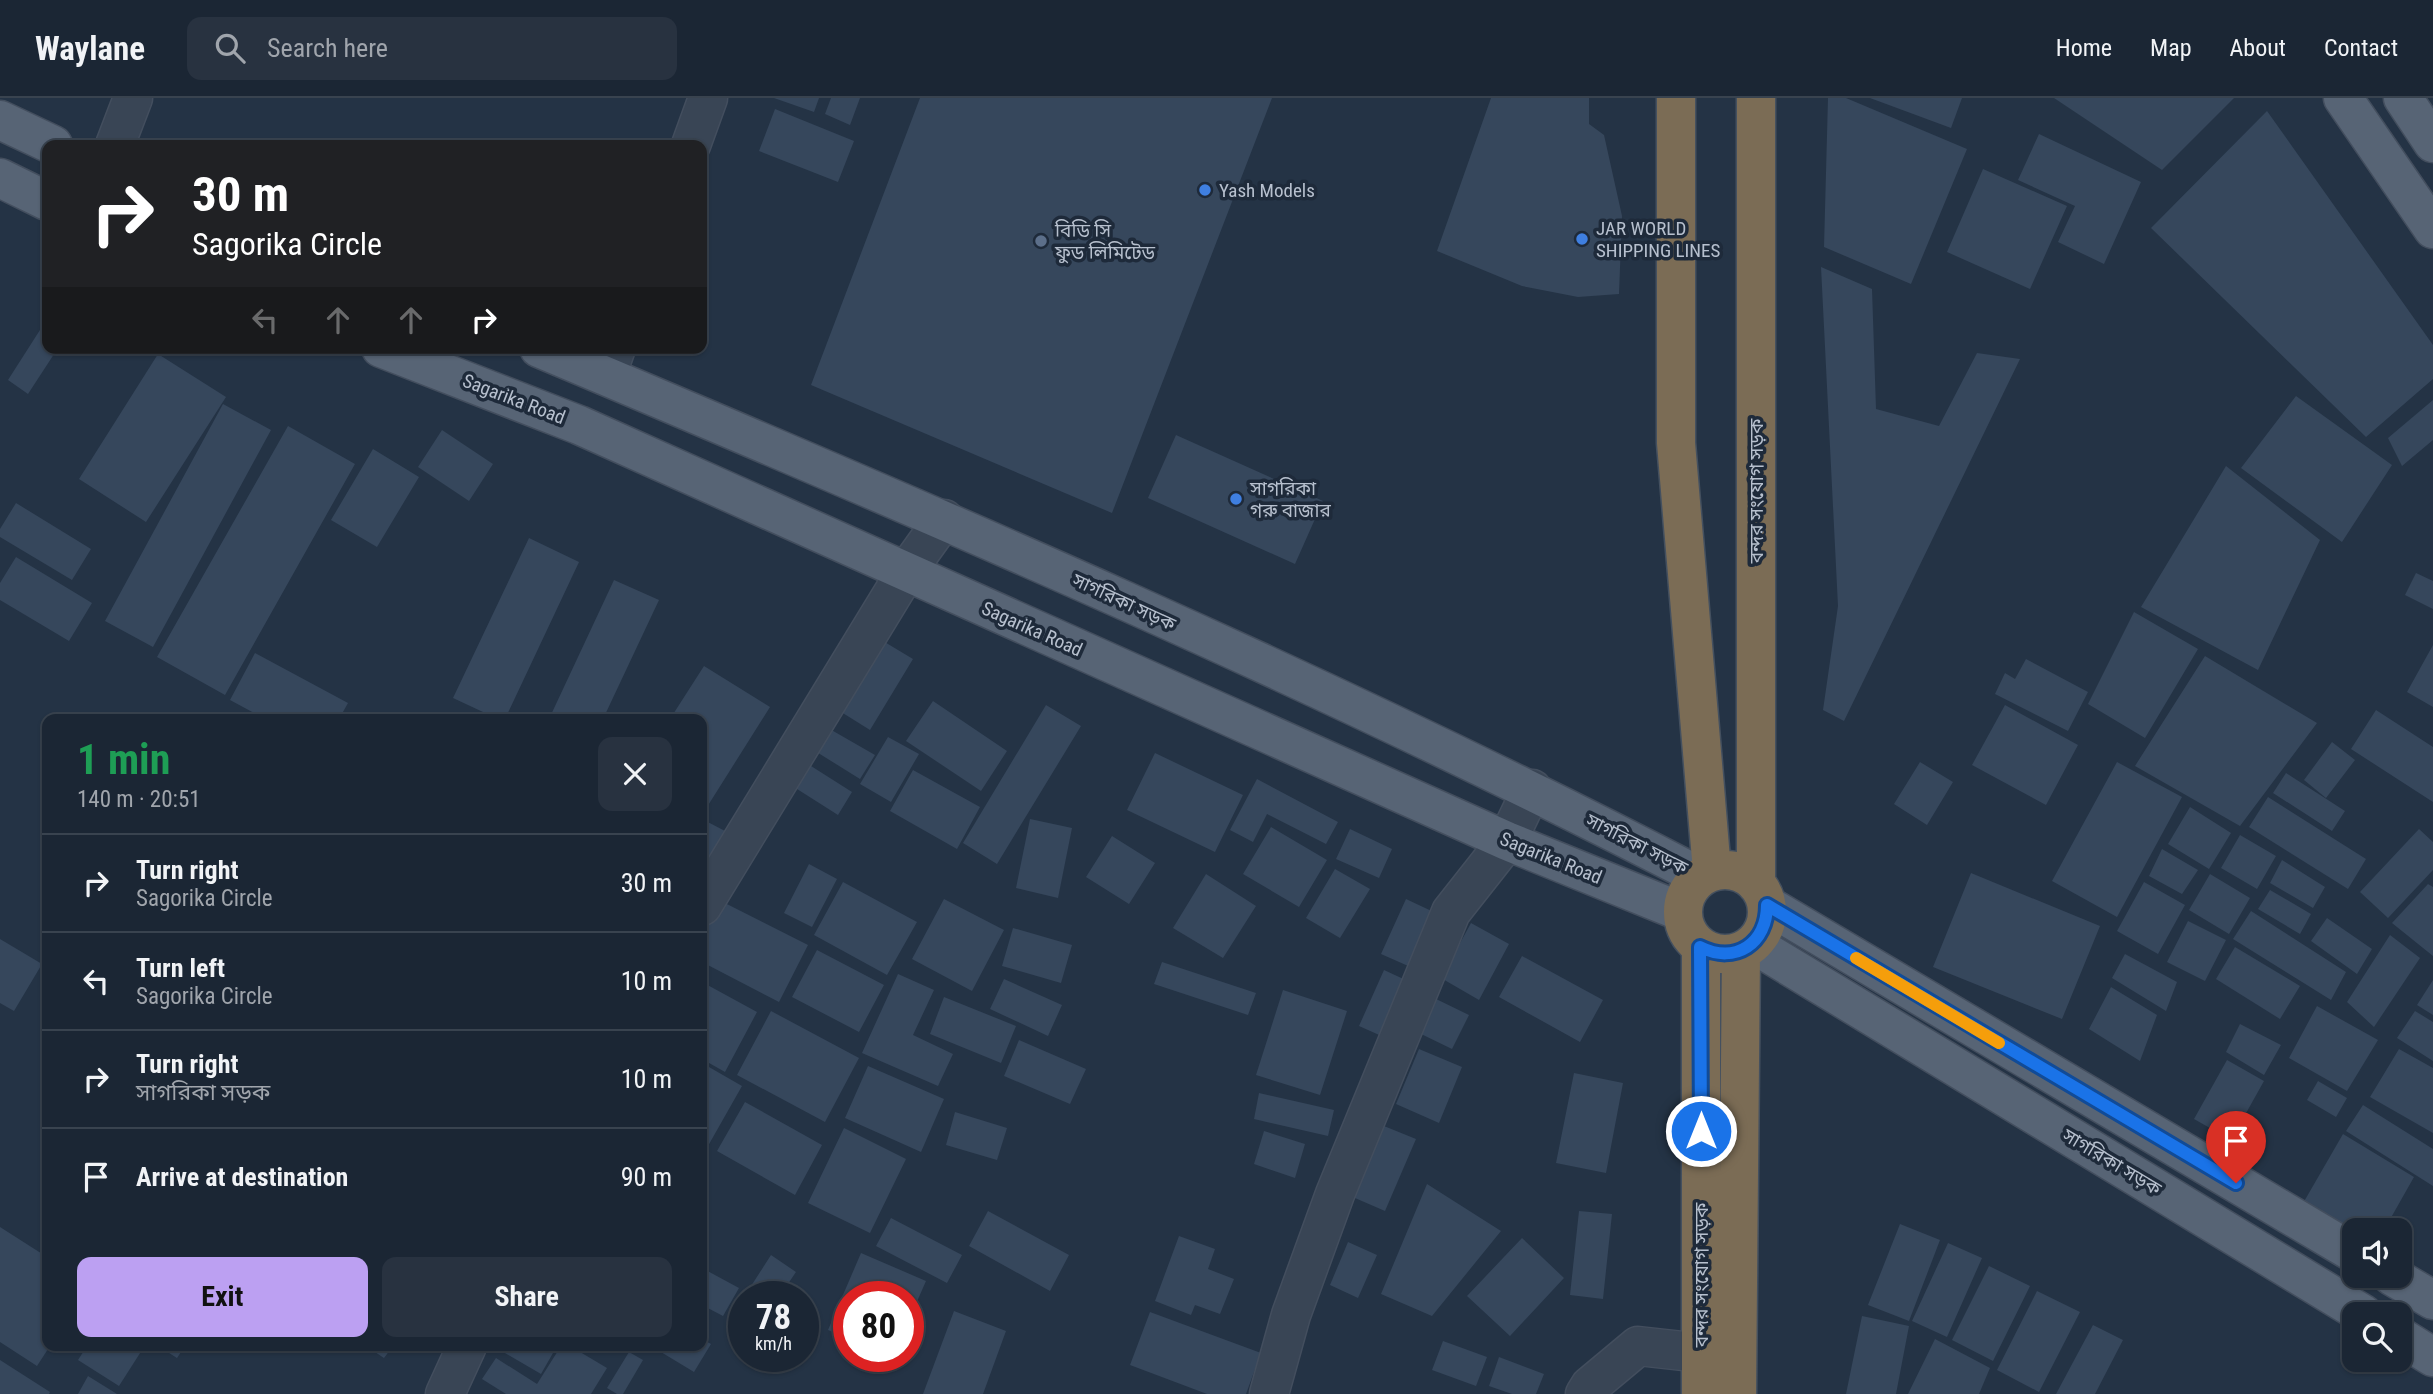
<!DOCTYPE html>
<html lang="en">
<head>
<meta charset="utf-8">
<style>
  body { margin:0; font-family:"Roboto Condensed","Noto Sans Bengali",sans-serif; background:#283240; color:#f1f3f6; height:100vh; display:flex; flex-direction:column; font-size:26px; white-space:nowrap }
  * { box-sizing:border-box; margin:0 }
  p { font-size:23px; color:#a0a5ac }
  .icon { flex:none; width:38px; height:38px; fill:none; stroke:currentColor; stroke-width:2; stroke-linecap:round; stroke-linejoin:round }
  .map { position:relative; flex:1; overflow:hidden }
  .details { position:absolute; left:42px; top:616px; width:665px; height:637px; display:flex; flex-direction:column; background:#1b2634; border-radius:14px; box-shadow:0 2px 5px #0004,0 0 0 2px #39434f }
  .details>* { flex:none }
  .banner { position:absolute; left:42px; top:42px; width:665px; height:214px; border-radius:14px; box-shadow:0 2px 5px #0004,0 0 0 2px #39434f; background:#202124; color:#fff; overflow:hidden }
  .controls { position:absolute; left:2342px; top:1120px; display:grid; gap:14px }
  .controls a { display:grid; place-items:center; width:70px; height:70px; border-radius:14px; background:#1b2634; box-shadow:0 2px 5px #0004,0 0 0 2px #39434f; font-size:35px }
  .speed { position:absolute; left:728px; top:1183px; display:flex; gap:14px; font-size:35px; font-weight:700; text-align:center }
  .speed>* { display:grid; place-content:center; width:91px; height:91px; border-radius:50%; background:#1b2634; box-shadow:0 2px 5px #0004,0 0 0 2px #39434f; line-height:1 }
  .speed small { font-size:18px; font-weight:400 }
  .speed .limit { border:10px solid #d22; background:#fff; color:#111 }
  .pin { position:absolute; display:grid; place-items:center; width:60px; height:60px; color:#fff; margin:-72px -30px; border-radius:50% 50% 50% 0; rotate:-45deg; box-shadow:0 0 7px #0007 }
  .pin .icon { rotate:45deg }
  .me { position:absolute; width:77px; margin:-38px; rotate:0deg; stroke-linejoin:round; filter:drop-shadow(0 0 5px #0008) }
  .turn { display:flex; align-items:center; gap:24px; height:147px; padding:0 35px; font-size:32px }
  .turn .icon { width:91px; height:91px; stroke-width:2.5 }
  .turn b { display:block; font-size:49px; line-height:60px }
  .lanes { display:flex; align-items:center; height:66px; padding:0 35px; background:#0003; justify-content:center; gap:35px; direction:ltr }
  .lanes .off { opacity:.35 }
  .round { display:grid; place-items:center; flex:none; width:74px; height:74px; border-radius:14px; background:#283240 }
  .head { display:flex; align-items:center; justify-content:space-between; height:119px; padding:0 35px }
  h1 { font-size:42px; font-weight:700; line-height:52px; color:#1e9e55 }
  .cta { display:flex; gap:14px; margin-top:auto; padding:14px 35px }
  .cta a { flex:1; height:80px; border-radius:14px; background:#bca0f2; color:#111; font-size:28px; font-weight:700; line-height:80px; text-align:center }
  .cta a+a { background:#283240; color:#f1f3f6 }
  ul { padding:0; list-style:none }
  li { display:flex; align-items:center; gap:21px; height:98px; padding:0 35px; border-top:2px solid #39434f }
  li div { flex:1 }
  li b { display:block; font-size:26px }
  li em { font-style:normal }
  header { display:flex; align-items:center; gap:42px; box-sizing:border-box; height:98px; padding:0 35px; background:#1b2634; border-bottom:2px solid #39434f }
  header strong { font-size:33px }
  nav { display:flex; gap:38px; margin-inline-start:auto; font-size:24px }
  .search { width:490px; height:63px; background:#283240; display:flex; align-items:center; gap:18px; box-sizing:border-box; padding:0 24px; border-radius:14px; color:#a0a5ac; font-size:26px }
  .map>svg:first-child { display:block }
</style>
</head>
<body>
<header>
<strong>Waylane</strong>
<div class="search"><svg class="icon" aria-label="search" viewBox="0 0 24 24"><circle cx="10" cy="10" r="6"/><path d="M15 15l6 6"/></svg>Search here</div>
<nav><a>Home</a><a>Map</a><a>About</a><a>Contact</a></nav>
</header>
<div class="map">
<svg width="2433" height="1296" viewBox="0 0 2433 1296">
  <rect width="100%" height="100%" fill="#243345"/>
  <path fill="#36475c" d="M774,0H819L814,14Z
    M831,0H860L850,27L825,16Z
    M920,0H1272L1112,415L811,287Z
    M1491,0H1589V26L1604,37L1622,118L1619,196L1578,199L1522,188L1437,153Z
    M1828,0H1846L1967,51L1911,186L1824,149Z
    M1870,0H1962L1951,30Z
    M2054,0H2234L2162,72Z
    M775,11L854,43L838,84L759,53Z
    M2267,13L2433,247V281L2366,339L2151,130Z
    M2039,36L2141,84L2104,166L2058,144L2075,108L2018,82Z
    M1983,71L2067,108L2030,191L1947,154Z
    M1821,169L1872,191L1876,311L1939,328L1977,255L2020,261L1844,623L1823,612L1838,508Z
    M47,221V250H58L28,296L8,282Z
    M158,256L226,299L146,424L79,381Z
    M2296,298L2392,367L2342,444L2241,370Z
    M2433,302V342L2402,368L2388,340Z
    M223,306L271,332L153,549L105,523Z
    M288,328L355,366L225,597L157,559Z
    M442,332L493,366L469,403L418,369Z
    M1176,337L1323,403L1295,466L1148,400Z
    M373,351L419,379L377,449L331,422Z
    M2226,368L2320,442L2258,572L2141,509Z
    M16,405L91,451L72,482L0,439V431Z
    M529,440L579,464L505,621H498L453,600Z
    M16,459L92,505L69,543L0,502V485Z
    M2416,475L2433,483V511L2405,497Z
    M614,482L659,502L603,621H549Z
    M2134,514L2198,551L2145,640L2088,606Z
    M873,537L913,561L870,632L830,607Z
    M2433,547V609L2407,594Z
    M255,555L348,605L339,621H265L230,602Z
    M2205,558L2317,625L2240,728L2135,668Z
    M2026,561L2088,594L2068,633L1995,596L2005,575L2015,581Z
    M704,568L770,609L707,709L702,706V621H670Z
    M933,603L1007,653L981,693L906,643Z
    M1046,607L1081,628L997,766L963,745Z
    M2005,607L2078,647L2046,707L1972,667Z
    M2376,612L2433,649V704L2351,651Z
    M821,626L875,657L860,681L807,648Z
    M888,639L919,656L891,704L860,686Z
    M2332,644L2355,662L2326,700L2304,682Z
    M1155,655L1243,697L1215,754L1127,712Z
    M800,661L852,694L838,717L786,684Z
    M1920,664L1953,684L1927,727L1894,706Z
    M2117,664L2182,699L2117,819L2052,783Z
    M913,672L980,709L957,751L890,713Z
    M2286,675L2345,713L2332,733L2273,695Z
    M1257,681L1338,724L1326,746L1267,716L1253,744L1230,732Z
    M2268,699L2366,761L2348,791L2249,729Z
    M2190,709L2231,735L2209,771L2168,746Z
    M702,721L725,733L702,781Z
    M1030,721L1072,730L1058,800L1016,790Z
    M1271,729L1327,762L1299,809L1243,776Z
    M1350,731L1392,751L1379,780L1336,761Z
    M2419,731L2433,744V772L2388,820L2360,794Z
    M2240,737L2276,758L2257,791L2221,770Z
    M1112,738L1155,765L1129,806L1086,779Z
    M2162,751L2198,772L2182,796L2149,778Z
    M2282,762L2325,789L2313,810L2270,785Z
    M809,766L837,781L812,829L784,815Z
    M1335,771L1370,791L1340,840L1306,820Z
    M1971,775L2100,828L2062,921L1933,869Z
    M1206,776L1256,808L1223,860L1173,830Z
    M2210,776L2250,800L2229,836L2189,812Z
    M843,784L917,824L887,877L814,837Z
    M2144,784L2185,807L2158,856L2117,833Z
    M2428,786L2433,789V858L2392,825Z
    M2270,792L2311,816L2300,836L2258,811Z
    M711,798L808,847L779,904L702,864V815Z
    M944,801L1004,832L972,893L912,861Z
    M1406,801L1440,817L1415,871L1381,856Z
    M2251,813L2346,874L2331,902L2233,841Z
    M2327,820L2372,851L2357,876L2311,843Z
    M2188,823L2226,842L2205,883L2167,864Z
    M1471,825L1509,846L1479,902L1441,880Z
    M1013,830L1072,847L1061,885L1002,868Z
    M2390,837L2420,860L2374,929L2347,904Z
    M0,841L42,866L14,913L0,905Z
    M2235,849L2300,888L2280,921L2216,881Z
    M817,852L884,887L859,934L792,899Z
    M2125,856L2177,884L2166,913L2112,880Z
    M1522,858L1603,902L1580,944L1499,899Z
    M1162,864L1256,895L1248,917L1154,886Z
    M1384,872L1410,884L1386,940L1359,928Z
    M898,876L934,892L913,937L953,956L938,988L862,955Z
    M1004,881L1062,907L1048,938L990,911Z
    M2433,882V917L2417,907Z
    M702,884L757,914L725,974L702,961Z
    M2111,889L2157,917L2140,963L2089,931Z
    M1283,892L1347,913L1320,997L1256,977Z
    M944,899L1016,928L1001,965L930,936Z
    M1434,900L1469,917L1452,951L1417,934Z
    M2317,908L2378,942L2347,993L2289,960Z
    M771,913L859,960L825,1024L737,977Z
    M2415,913L2433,924V963L2397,940Z
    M2240,926L2281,947L2264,977L2226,954Z
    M1019,942L1086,971L1070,1006L1004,978Z
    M1419,951L1462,969L1439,1025L1396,1006Z
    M2399,951L2433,970V1035L2370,999Z
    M2227,962L2264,983L2231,1042L2194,1021Z
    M702,965L742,988L704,1055L702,1054Z
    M868,968L944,1001L921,1054L845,1020Z
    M1574,975L1623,985L1606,1075L1556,1065Z
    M2318,983L2347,1000L2336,1019L2307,1002Z
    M1259,995L1334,1012L1328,1038L1254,1021Z
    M745,1004L822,1047L795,1097L717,1053Z
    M2363,1007L2433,1051V1088L2346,1033Z
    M955,1014L1007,1030L997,1062L946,1047Z
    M1379,1026L1416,1041L1385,1113L1348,1097Z
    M844,1030L906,1061L870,1135L808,1105Z
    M1264,1033L1305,1046L1295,1080L1254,1066Z
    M2343,1036L2414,1079L2384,1132H2354V1138L2302,1107Z
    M1427,1086L1501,1133L1432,1218L1381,1196Z
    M988,1113L1069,1157L1050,1193L969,1148Z
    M1579,1113L1612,1116L1603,1201L1570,1197Z
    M891,1120L962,1157L947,1185L876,1148Z
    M1900,1126L1940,1142L1909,1223L1868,1207Z
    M0,1129L47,1159V1248H50L37,1268L0,1244Z
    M1179,1138L1215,1151L1208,1171L1234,1181L1220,1216L1195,1207L1191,1217L1155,1203Z
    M1522,1140L1564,1180L1510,1238L1467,1198Z
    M1348,1144L1377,1157L1358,1200L1330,1187Z
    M1948,1145L1982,1160L1947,1239L1912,1223Z
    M861,1155L926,1183L908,1224V1199H849V1241L828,1232Z
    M771,1157L796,1174L779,1199H744Z
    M1989,1168L2030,1188L1993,1263L1952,1242Z
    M702,1170L739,1190L723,1218L702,1207Z
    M2037,1193L2080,1214L2039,1294L1997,1272Z
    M744,1199V1222L733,1215Z
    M954,1213L1006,1233L983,1296H923Z
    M1150,1214L1261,1255L1246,1296H1207L1130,1267Z
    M1862,1218L1909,1228L1896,1296H1846Z
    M2093,1227L2123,1242L2095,1296H2056Z
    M702,1241L711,1246L694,1274L651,1248H702Z
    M1935,1241L1990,1270L1979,1296H1908Z
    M1443,1243L1487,1259L1476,1288L1432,1272Z
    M87,1248H135L142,1252L119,1288L78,1262Z
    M158,1248H185L177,1260Z
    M366,1248H393L384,1260Z
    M493,1248H557L541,1276Z
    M561,1248H570L607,1270L591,1296H506L482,1281L496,1260L537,1286Z
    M629,1254L643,1262L623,1296H617L607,1290Z
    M1499,1259L1544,1276L1536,1296H1512L1489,1288Z
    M0,1262L50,1294L49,1296H0Z
    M88,1278L117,1296H78Z"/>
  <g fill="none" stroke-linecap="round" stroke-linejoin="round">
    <defs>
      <path id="minor" d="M115,47L133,0
        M691,47L708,0
        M606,278L616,250
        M702,808L906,474L944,421
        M445,1296L467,1248
        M1269,1296L1291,1217L1335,1096L1451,814L1507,743L1532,691
        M1585,1296L1590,1288L1638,1248L1701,1255"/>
      <path id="major" d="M2343,0L2433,131
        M2403,0L2433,45
        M0,22L53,47
        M0,80L47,103
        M381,250L579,327L1507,743L1682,814
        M539,250C931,415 1323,583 1701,779
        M1767,807L2354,1155
        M1753,846L2363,1216
        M2392,1178L2433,1202
        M2399,1238L2433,1259"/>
      <path id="highway" d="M1676,0V345L1712,773
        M1756,0V786
        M1683 814a42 42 0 1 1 84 0a42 42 0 1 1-84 0Z
        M1701,849V1296
        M1737,1296L1741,854"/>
    </defs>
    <use href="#minor" stroke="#434e5e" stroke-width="41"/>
    <use href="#major" stroke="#434e5e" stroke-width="41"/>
    <use href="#highway" stroke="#44505f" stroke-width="41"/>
    <use href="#minor" stroke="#394555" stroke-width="38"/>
    <use href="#major" stroke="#576475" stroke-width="38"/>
    <use href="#highway" stroke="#7b6c55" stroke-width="38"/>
  </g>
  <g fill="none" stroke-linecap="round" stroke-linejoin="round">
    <defs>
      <path id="route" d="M1701,1033L1700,849C1736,867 1767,845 1767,807L2236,1085"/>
    </defs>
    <use href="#route" stroke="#114b97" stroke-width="18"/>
    <use href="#route" stroke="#1a73e8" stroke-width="12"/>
    <path stroke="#f59e0b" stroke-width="12" d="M1856,860L1999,945"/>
  </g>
  <g fill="#3f7fe0" stroke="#1e2a3a" stroke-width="2.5">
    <circle cx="1205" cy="92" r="7"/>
    <circle cx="1582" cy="141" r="7"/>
    <circle cx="1236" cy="401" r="7"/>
  </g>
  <circle fill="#5c6f8a" stroke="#1e2a3a" stroke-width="2.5" cx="1041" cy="143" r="7"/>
  <g text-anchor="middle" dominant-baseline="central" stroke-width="7" stroke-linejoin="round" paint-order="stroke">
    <g font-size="19" fill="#b7c0ce" stroke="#1e2a3a" text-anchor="start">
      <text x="1219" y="92">Yash Models</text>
      <text x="1596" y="130">JAR WORLD<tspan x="1596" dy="22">SHIPPING LINES</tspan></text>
      <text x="1055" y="132">বিডি সি<tspan x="1055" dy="22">ফুড লিমিটেড</tspan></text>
      <text x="1250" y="390">সাগরিকা<tspan x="1250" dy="22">গরু বাজার</tspan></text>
    </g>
    <g font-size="19" fill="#b7c0ce" stroke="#1e2a3a">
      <text transform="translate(514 301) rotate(21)">Sagarika Road</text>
      <text transform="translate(1756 393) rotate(-90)">বন্দর সংযোগ সড়ক</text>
      <text transform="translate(1124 504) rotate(25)">সাগরিকা সড়ক</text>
      <text transform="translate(1032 531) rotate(24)">Sagarika Road</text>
      <text transform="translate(1637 746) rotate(27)">সাগরিকা সড়ক</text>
      <text transform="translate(1551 760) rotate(22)">Sagarika Road</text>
      <text transform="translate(2112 1064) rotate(31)">সাগরিকা সড়ক</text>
      <text transform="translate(1701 1177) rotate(-90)">বন্দর সংযোগ সড়ক</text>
    </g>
  </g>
</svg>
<div class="controls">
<a><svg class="icon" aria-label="sound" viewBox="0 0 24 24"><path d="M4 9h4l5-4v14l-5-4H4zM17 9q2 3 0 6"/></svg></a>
<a><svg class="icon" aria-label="search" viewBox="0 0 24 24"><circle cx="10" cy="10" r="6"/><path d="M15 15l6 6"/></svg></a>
</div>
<div class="speed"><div>78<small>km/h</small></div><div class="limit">80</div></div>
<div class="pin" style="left:2236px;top:1085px;background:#d93025"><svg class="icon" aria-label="arrive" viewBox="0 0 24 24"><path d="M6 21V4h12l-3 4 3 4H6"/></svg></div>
<svg class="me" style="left:1701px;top:1033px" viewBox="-20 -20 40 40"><circle r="17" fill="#1a73e8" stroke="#fff" stroke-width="3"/><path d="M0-11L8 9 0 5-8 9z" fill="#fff"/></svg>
<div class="banner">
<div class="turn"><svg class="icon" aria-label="right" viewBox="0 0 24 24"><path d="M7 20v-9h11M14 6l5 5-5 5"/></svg><div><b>30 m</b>Sagorika Circle</div></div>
<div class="lanes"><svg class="icon off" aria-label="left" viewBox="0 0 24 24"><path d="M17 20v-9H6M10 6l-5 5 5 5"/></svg><svg class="icon off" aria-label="ahead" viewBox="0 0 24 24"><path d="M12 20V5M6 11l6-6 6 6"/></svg><svg class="icon off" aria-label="ahead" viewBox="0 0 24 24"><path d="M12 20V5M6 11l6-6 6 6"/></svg><svg class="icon" aria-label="right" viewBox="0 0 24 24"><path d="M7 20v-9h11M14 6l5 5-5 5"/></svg></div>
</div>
<section class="details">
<div class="head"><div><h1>1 min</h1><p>140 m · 20:51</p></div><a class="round"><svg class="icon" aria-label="close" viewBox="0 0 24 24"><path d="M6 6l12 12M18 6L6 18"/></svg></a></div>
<ul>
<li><svg class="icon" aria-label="right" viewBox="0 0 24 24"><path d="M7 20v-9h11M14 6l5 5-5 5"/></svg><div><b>Turn right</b><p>Sagorika Circle</p></div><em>30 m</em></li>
<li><svg class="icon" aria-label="left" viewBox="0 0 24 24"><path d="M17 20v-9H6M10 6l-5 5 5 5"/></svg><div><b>Turn left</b><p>Sagorika Circle</p></div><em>10 m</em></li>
<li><svg class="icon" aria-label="right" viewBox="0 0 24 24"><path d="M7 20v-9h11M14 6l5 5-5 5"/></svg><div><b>Turn right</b><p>সাগরিকা সড়ক</p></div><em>10 m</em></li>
<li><svg class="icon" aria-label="arrive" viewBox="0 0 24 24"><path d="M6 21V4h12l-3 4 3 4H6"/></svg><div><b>Arrive at destination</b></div><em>90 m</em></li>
</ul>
<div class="cta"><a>Exit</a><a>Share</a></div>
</section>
</div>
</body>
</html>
